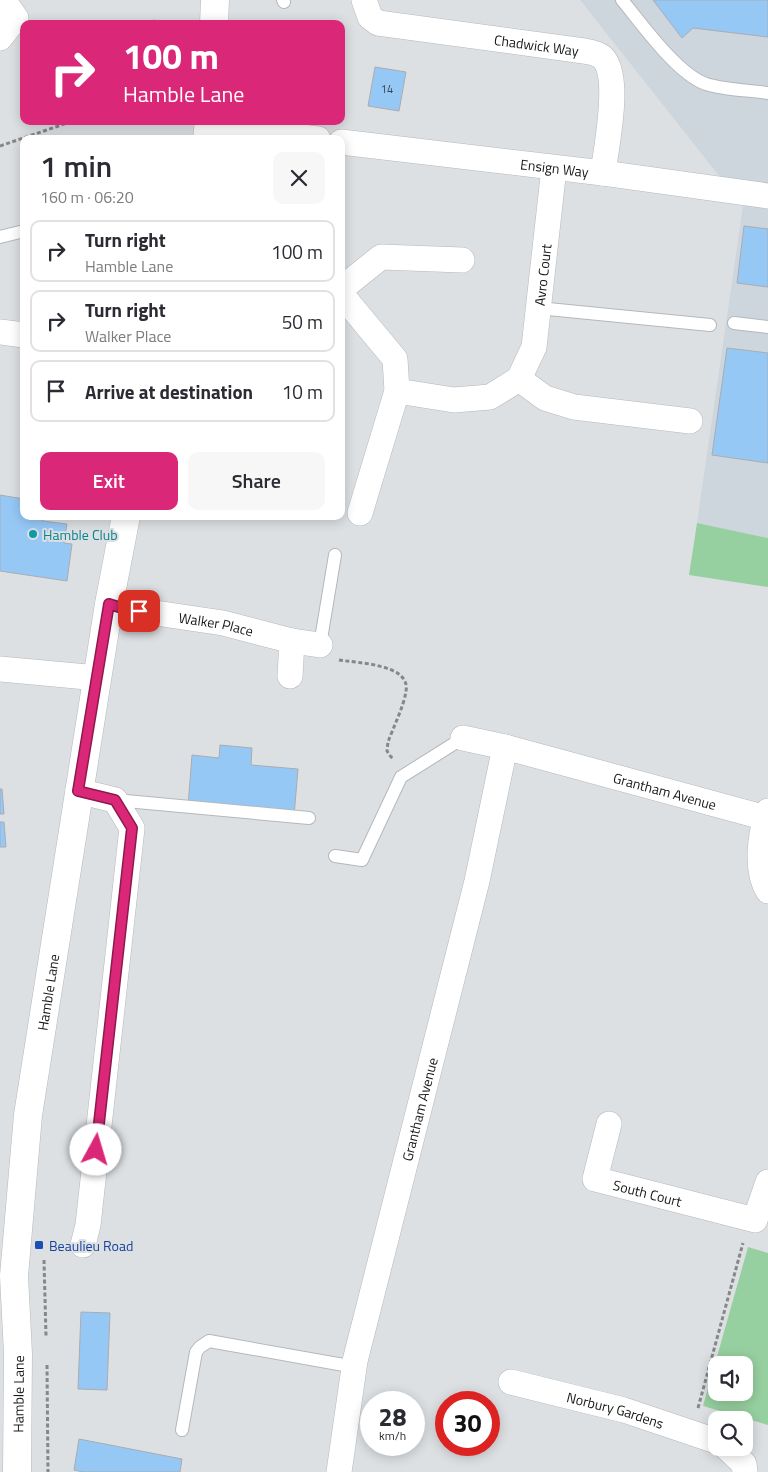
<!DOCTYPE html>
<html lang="en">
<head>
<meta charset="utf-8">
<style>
  body { margin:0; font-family:"Titillium Web",sans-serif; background:#f7f7f7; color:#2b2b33; height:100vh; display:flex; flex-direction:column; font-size:19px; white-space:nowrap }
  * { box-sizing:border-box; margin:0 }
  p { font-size:16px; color:#7c7c81 }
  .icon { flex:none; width:28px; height:28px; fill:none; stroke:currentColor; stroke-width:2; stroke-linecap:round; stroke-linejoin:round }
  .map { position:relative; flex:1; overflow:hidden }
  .sheet { position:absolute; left:20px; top:135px; width:325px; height:385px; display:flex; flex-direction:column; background:#fff; border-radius:10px; box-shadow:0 2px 12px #0003 }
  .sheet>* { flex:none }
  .hud { position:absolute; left:20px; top:20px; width:325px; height:105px; border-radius:10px; box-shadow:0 2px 12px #0003; background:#db2777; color:#fff; overflow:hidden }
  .buttons { position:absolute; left:708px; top:1356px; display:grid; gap:10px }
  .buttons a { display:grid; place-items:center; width:45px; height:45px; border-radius:10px; background:#fff; box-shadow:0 2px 12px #0003; font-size:25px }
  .speed { position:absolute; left:360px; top:1391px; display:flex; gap:10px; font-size:25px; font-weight:700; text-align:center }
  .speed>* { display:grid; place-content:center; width:65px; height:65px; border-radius:50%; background:#fff; box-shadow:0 2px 12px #0003; line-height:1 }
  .speed small { font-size:12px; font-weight:400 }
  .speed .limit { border:8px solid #d22; background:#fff; color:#111 }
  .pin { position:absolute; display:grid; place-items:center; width:42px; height:42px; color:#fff; margin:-21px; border-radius:10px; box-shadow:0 2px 8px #0006 }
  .me { position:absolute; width:55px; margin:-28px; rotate:6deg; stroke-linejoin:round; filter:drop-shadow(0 0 4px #0008) }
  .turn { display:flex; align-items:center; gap:18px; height:105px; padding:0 20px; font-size:22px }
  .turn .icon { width:65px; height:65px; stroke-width:2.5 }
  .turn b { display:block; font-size:35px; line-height:42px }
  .round { display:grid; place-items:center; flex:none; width:52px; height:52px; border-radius:10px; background:#f7f7f7 }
  .head { display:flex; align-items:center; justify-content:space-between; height:85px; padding:0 20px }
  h1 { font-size:30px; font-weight:600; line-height:38px }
  .action { display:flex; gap:10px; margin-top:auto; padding:10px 20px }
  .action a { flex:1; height:58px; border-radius:10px; background:#db2777; color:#fff; font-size:20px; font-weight:600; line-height:58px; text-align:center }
  .action a+a { background:#f7f7f7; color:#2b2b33 }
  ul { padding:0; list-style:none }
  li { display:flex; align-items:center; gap:15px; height:62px; margin:0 10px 8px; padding:0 10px; border:2px solid #e1e1e2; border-radius:10px }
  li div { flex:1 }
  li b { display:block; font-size:19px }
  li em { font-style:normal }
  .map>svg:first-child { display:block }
</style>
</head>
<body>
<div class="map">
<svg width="768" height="1472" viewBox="0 0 768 1472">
  <rect width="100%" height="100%" fill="#dde0e3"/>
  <path fill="#cdd5dd" d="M580,0H768V538L697,523L743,206Z"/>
  <path fill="#97d0a0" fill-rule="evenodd" d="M697,523L768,538V587L689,575Z
    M748,1247L768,1253V1425L703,1406ZM716,1365H744V1392H716Z"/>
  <path fill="#96c8f6" stroke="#aaacaf" d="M653,0H768V37L693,28L682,38Z
    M375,67L406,72L399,111L368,106Z
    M744,226L768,229V287L737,283Z
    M727,348L768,353V463L712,455Z
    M0,495L24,499V516H44L43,521L67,524L64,543L72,544L67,581L0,571Z
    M220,745L252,748L251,765L298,769L294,816L188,807L192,755L219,758Z
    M0,789H2L4,814H0Z
    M0,822H4L6,847H0Z
    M81,1312L110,1313L107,1390L78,1389Z
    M79,1439L182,1459L180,1472H83L74,1470Z"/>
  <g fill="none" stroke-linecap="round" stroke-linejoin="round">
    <defs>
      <path id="lane" d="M283,0L284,2
        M622,0C642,24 677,74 706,84C725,90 748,90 768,93
        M0,237L24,231
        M538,308L710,325
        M734,323L768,327
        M320,645L335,555
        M115,800L309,818
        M335,856L362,860L401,777L463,738
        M182,1430L196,1352L200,1347L209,1341L355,1367"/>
      <g id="street">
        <path id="s1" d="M364,0L370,17L378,23L584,51C590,52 597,53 602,57C622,75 606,147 603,173"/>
        <path d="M0,38L16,18L3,0"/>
        <path d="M209,122L268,133L318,139"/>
        <path id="s2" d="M341,142L603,173L768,196"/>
        <path d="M341,289L381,257L462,260"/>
        <path d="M341,294L395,359L397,391L360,513"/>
        <path d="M0,332L24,335"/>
        <path d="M519,379L545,398L574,407L690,421"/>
        <path id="s3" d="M397,391L454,400L490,397L519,379L534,347L554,168"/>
        <path id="s4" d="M109,604L122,608L223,623L292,641L320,645"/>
        <path d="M0,669L98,678"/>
        <path d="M290,676L292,641"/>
        <path d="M463,738L505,747"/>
        <path d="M78,791L115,800L132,828L88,1225L83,1245"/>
        <path d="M768,811C760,835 755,869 768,891"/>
        <path id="s5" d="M609,1124L595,1179L755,1220L768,1182"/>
        <path id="s6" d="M511,1382L624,1410L716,1441"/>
        <path d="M727,1448L744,1464L745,1472"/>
        <path id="s7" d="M339,1472L355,1361L477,881L505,747L766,818"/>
      </g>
      <g id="secondary">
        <path d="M214,24L215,0"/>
        <path d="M207,139L209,121"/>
        <path id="s8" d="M17,1472L18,1354L14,1276L28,1115L109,604L126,516"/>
      </g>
    </defs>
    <use href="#lane" stroke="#b5b8bb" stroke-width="14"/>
    <use href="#street" stroke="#b5b8bb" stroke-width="26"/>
    <use href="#secondary" stroke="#b5b8bb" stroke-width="29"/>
    <path stroke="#858789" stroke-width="3" stroke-dasharray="4 2.5" stroke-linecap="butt" d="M126,24L158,21L163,24
      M0,146L73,121
      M339,660C357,663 411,664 406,691C404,706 393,728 388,742L387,751L391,757L394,758
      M44,1260L46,1336
      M47,1365L48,1472
      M698,1408L743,1243"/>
    <use href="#lane" stroke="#fff" stroke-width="12"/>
    <use href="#street" stroke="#fff" stroke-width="25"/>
    <use href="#secondary" stroke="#fff" stroke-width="28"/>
  </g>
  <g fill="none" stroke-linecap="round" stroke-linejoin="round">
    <defs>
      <path id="route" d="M96,1150L132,828L115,800L78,791L109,604L122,608L139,611"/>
    </defs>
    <use href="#route" stroke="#8e194d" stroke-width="12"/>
    <use href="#route" stroke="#db2777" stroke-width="9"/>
  </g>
  <circle fill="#0f9aa8" stroke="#dde0e3" stroke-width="2" cx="33" cy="534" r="5"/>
  <rect fill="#1a4fb4" stroke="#dde0e3" stroke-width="2" x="34" y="1240" width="10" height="10" rx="2.5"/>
  <g text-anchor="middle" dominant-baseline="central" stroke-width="4" stroke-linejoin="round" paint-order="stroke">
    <g font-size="11" fill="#364350">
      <text x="387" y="89">14</text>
    </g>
    <g font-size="14" fill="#161718" stroke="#dde0e3">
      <text stroke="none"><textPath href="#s1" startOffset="188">Chadwick Way</textPath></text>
      <text stroke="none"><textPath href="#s2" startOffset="215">Ensign Way</textPath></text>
      <text stroke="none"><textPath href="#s3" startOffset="236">Avro Court</textPath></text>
      <text stroke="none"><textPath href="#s4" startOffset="109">Walker Place</textPath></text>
      <text stroke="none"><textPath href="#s7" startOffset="910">Grantham Avenue</textPath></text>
      <text stroke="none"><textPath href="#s8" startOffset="482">Hamble Lane</textPath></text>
      <text stroke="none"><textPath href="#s7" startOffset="372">Grantham Avenue</textPath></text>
      <text stroke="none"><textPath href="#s5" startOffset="111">South Court</textPath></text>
      <text stroke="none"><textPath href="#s8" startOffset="78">Hamble Lane</textPath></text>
      <text stroke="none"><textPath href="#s6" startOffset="108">Norbury Gardens</textPath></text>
    </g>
    <g font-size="14" fill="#0d838f" stroke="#dde0e3" text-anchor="start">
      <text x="43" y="534">Hamble Club</text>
    </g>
    <g font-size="14" fill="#164399" stroke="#dde0e3" text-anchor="start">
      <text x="49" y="1245">Beaulieu Road</text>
    </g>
  </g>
</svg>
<div class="buttons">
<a><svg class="icon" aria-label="sound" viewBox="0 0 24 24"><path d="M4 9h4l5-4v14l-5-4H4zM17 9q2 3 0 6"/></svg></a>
<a><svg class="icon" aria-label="search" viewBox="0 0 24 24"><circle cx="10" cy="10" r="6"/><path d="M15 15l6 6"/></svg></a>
</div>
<div class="speed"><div>28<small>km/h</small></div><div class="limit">30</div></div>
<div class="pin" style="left:139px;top:611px;background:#d93025"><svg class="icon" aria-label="arrive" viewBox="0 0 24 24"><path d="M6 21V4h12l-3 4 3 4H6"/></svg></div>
<svg class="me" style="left:96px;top:1150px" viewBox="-20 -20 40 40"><circle r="19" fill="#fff"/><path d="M0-13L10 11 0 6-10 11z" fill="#db2777"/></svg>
<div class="hud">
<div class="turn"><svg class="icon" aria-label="right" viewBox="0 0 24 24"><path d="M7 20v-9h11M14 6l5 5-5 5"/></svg><div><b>100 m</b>Hamble Lane</div></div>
</div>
<section class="sheet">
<div class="head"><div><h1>1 min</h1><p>160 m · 06:20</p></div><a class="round"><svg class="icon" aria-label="close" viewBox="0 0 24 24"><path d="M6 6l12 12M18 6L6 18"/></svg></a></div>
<ul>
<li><svg class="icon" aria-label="right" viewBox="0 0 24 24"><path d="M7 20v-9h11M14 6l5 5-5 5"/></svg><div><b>Turn right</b><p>Hamble Lane</p></div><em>100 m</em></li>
<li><svg class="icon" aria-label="right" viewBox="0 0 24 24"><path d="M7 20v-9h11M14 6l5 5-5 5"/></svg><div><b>Turn right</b><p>Walker Place</p></div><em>50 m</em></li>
<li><svg class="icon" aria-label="arrive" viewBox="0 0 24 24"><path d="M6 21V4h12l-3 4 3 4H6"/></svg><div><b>Arrive at destination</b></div><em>10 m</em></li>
</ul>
<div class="action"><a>Exit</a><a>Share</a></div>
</section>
</div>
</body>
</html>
